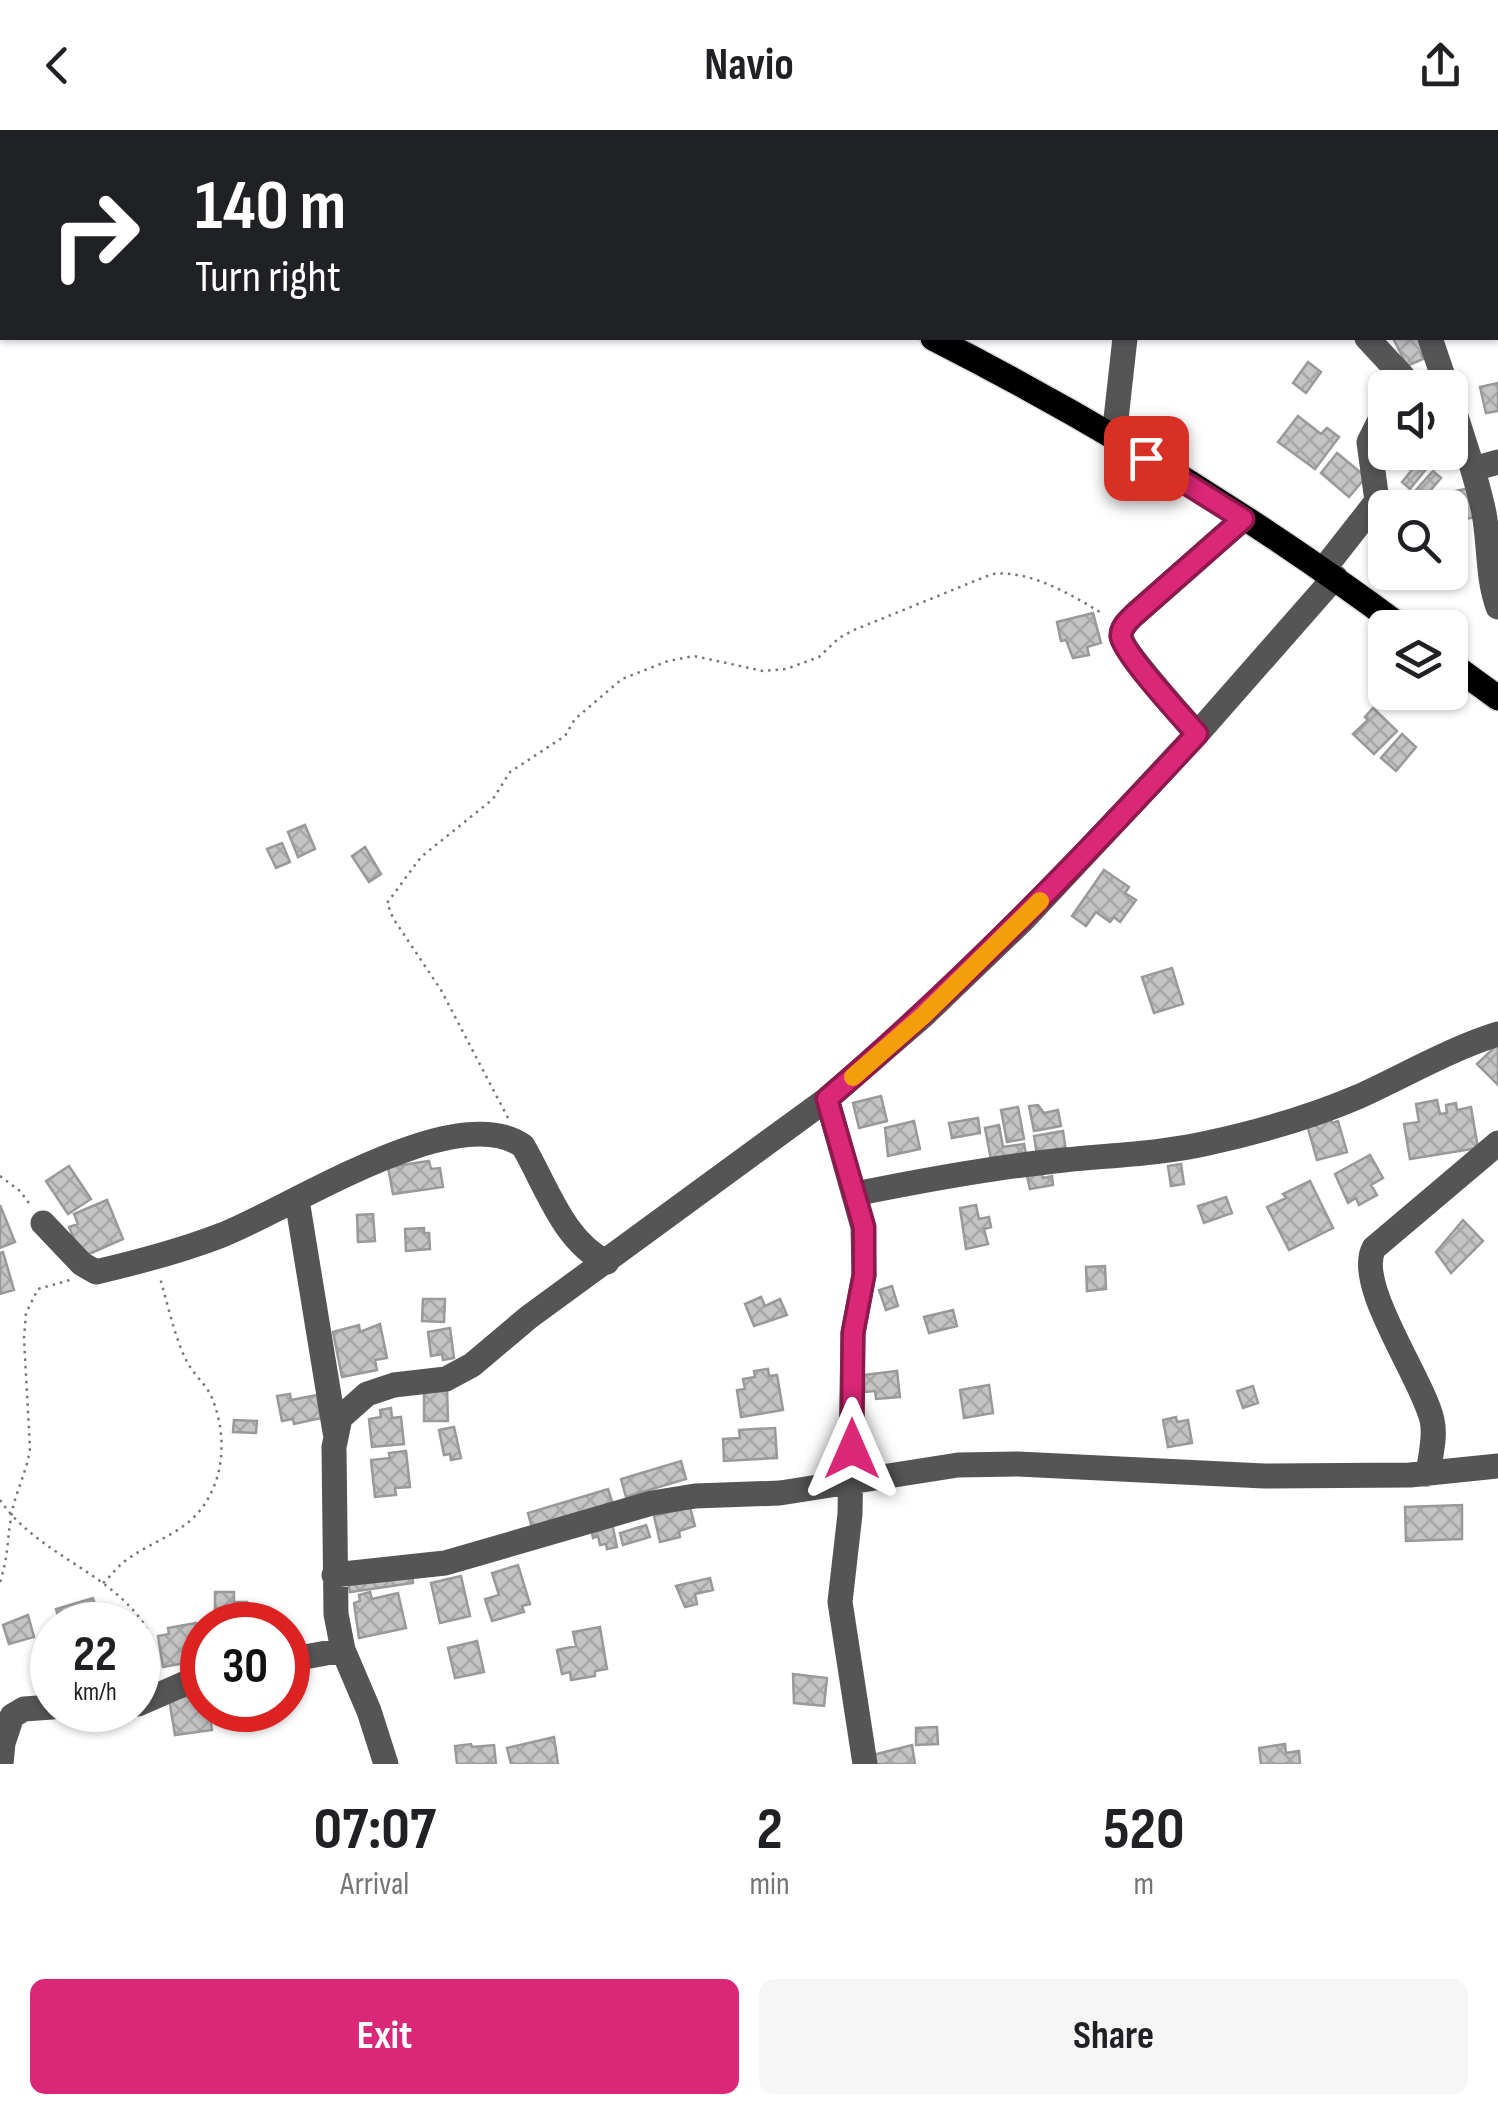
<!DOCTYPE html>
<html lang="en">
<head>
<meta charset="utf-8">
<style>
  body { margin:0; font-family:"Sofia Sans Condensed",sans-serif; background:#f6f6f6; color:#202124; height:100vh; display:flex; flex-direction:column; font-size:38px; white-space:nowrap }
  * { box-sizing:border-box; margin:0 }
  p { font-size:32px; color:#757577 }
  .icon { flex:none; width:55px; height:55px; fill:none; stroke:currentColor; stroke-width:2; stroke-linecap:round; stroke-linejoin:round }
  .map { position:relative; height:1634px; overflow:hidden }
  .drawer { display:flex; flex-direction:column; background:#fff; flex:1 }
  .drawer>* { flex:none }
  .banner { position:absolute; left:0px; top:0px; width:1500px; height:210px; box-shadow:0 2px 8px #0004; background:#202124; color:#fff; overflow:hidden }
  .controls { position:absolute; left:1368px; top:240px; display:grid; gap:20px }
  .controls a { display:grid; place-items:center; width:100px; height:100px; border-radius:15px; background:#fff; box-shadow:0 2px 8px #0004; font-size:50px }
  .speed { position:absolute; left:30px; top:1472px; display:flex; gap:20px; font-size:50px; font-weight:700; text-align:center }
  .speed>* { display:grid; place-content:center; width:130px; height:130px; border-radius:50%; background:#fff; box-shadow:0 2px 8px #0004; line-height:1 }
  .speed small { font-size:25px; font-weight:400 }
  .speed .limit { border:15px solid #d22; background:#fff; color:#111 }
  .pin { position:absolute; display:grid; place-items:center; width:85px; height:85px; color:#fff; margin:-42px; border-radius:20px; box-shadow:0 5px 15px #0006 }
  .me { position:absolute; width:110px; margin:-55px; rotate:0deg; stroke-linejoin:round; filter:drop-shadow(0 0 8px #0008) }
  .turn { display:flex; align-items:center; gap:35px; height:210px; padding:0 30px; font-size:45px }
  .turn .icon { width:130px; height:130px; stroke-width:2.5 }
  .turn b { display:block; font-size:70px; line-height:85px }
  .eta { display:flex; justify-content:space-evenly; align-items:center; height:170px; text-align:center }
  .eta b { font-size:60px; font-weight:700; line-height:70px }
  .button { display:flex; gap:20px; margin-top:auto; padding:20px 30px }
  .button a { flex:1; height:115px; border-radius:15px; background:#db2777; color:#fff; font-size:40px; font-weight:700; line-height:115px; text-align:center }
  .button a+a { background:#f6f6f6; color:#202124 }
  header { display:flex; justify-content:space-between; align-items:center; height:130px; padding:0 30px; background:#fff; font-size:45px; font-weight:700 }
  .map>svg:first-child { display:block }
</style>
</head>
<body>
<header><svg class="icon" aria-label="back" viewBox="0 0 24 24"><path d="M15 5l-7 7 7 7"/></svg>Navio<svg class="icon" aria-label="share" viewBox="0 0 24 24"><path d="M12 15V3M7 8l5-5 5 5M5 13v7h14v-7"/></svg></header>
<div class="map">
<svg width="1498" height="1634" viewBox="0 0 1498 1634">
  <defs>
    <pattern id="building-cross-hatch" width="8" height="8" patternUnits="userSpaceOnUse" patternTransform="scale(2.5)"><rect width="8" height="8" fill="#c4c4c4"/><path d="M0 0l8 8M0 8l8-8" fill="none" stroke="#a7a7a7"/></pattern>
  </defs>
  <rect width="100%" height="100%" fill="#fff"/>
  <path fill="url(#building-cross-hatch)" stroke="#999" stroke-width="2.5" d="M1393,208H1422L1428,219L1421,223L1423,229L1407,236Z
    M1308,232L1321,242L1306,263L1293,253Z
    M1498,253V281L1486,283L1480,257Z
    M1298,286L1321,304L1327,298L1339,307L1315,339L1278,312Z
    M1337,323L1366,347L1349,367L1321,343Z
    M1419,331L1427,338L1410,359L1402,352Z
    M1433,341L1441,348L1424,368L1415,361Z
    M1476,357L1481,386L1460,390L1455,361Z
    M1093,483L1101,513L1087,517L1089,525L1073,528L1066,510L1061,511L1057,492Z
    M1373,578L1397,601L1374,624L1353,604L1368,590L1365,587Z
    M1402,604L1416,617L1396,641L1381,628Z
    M305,695L315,719L298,727L288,702Z
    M282,713L290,732L276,738L267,719Z
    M365,717L381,744L369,752L352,726Z
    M1104,740L1129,757L1125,763L1136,770L1120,792L1114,787L1110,792L1096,782L1086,796L1072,786Z
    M1172,838L1183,874L1154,883L1142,847Z
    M1498,914V955L1477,934Z
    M881,966L887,991L859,998L853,973Z
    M1437,970L1440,984L1447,983L1446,975L1456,973L1457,980L1471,977L1478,1018L1410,1029L1404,994L1419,992L1416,974Z
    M1038,975L1044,983L1058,980L1061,996L1034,1001L1029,976Z
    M1018,977L1024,1009L1007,1012L1001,980Z
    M978,988L980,1003L952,1008L949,993Z
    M1331,989L1332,993L1338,991L1347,1022L1317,1030L1307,995Z
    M914,991L920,1019L888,1026L885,998Z
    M999,995L1003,1017L1024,1014L1027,1029L992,1035L985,998Z
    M1063,1001L1066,1021L1037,1025L1034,1006Z
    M1370,1025L1383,1048L1371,1055L1377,1065L1359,1075L1356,1068L1348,1073L1335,1044Z
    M429,1031L431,1039L440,1038L443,1057L393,1064L388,1037Z
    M1181,1034L1184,1054L1171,1056L1168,1036Z
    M69,1036L91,1069L68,1084L46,1051Z
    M1042,1044L1043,1048L1052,1046L1053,1055L1030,1059L1027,1046Z
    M1310,1051L1333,1098L1289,1120L1267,1077L1286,1068L1283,1064Z
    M1226,1067L1232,1083L1204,1093L1198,1076Z
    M107,1070L123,1109L82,1127L69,1097L78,1094L74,1084Z
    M0,1075L15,1112L0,1118Z
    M976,1075L979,1089L989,1087L991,1097L984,1099L988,1114L966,1119L960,1078Z
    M373,1084L375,1111L358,1112L357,1085Z
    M1463,1090L1483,1111L1451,1143L1436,1122Z
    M424,1098V1103H429L430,1119L406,1121L405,1099Z
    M3,1122L14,1160L0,1164V1123Z
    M1105,1136L1106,1159L1087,1161L1086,1137Z
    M892,1156L898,1176L886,1180L879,1160Z
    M761,1167L765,1176L780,1169L787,1185L754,1196L745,1174Z
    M423,1169H445L444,1192L422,1191Z
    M953,1180L957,1196L929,1203L924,1187Z
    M380,1194L387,1228L375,1230L377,1240L342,1247L333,1202L359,1195L360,1202Z
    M450,1198L454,1228L443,1230L442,1224L431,1226L428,1202Z
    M768,1239L769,1246L777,1245L783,1280L741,1287L737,1260L745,1259L743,1249L755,1247L754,1241Z
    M897,1241L900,1267L876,1269L875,1261L865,1262L863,1245Z
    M989,1255L993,1283L964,1288L960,1260Z
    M1253,1256L1258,1273L1243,1278L1237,1261Z
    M447,1257L448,1291H424V1260Z
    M290,1264L291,1270L317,1265L321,1288L294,1294L293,1289L282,1291L277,1266Z
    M391,1278L392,1288L401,1287L404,1314L372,1317L369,1289L381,1287L380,1280Z
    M1176,1287L1177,1292L1188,1290L1192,1313L1168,1317L1163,1290Z
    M234,1290L257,1291L256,1303L233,1302Z
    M454,1297L461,1328L451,1330L450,1324L444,1325L439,1300Z
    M775,1298L777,1328L724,1331L723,1309L740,1308L739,1300Z
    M406,1321L410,1357L395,1358L396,1365L375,1367L371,1330L390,1328L389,1323Z
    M681,1331L686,1349L626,1367L621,1349Z
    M608,1359L614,1378L533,1402L528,1383Z
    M1462,1375V1409L1406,1411L1405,1377Z
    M690,1377L695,1396L679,1401L680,1407L660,1412L654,1386Z
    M612,1393L617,1417L607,1419L606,1414L600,1415L598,1406L593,1408L591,1398Z
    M646,1395L650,1407L623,1415L620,1403Z
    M518,1435L530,1474L522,1476L524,1482L492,1491L485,1469L499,1465L492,1443Z
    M412,1441L413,1453L350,1462L348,1451Z
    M461,1446L470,1486L440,1493L431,1453Z
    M710,1448L713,1460L695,1464L697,1474L685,1477L676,1456Z
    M215,1462H234V1472H247V1495H215Z
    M370,1462L372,1469L398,1463L406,1498L359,1508L354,1473L360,1471L359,1465Z
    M93,1468L101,1495H61L56,1479Z
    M28,1485L34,1507L9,1514L3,1495Z
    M196,1493L202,1530L163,1537L158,1506L169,1504L168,1498Z
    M600,1497L607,1539L595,1541V1546L571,1550L570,1542L562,1544L557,1520L576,1516L573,1502Z
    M477,1511L484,1542L455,1548L448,1518Z
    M793,1544L827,1548L824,1576L794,1573Z
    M202,1564V1580H209L212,1600L175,1605L169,1569Z
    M937,1597L938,1614L916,1615V1598Z
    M554,1607L558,1634H511L507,1618Z
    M471,1614L472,1617L494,1615L496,1634H457L455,1616Z
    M1285,1614L1286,1623L1299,1621L1300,1634H1261L1259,1618Z
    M912,1615L915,1634H875L873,1625Z"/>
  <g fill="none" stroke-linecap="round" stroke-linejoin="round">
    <defs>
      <path id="major" d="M672,0L675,2
        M933,208C1096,291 1255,388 1403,498
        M1450,533L1498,568"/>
    </defs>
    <use href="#major" stroke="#dbdbdb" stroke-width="28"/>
    <path stroke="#777" stroke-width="2.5" stroke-dasharray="2.5 5" stroke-linecap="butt" d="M34,2L36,0
      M0,52L2,49
      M508,988L441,860L393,788L387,773L421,727L493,669L510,642L565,606L575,589L622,549L668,531L694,526L763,541L786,539L819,527L839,508L854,500L992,444C1031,440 1070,464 1103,484
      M0,1046L20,1061L31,1076
      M0,1370C36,1423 105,1440 142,1491C152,1504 153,1527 158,1543
      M0,1452C8,1428 7,1412 11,1388C14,1364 27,1343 30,1318L24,1208L26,1183L38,1159L70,1150
      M103,1453C111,1446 117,1437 125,1431C146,1415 170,1408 191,1390C224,1360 229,1309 212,1268C206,1254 193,1244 186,1230C174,1205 168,1175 160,1148"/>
    <path stroke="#555" stroke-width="25" d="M1386,0L1387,2
      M351,2V0
      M1182,2L1183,0
      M1367,208L1407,251
      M1430,208L1447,258
      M1450,268C1462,306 1476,344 1484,383C1490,416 1487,446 1498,477
      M1114,307L1125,208
      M1473,339L1498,332
      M1323,440L1377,371L1369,312L1385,280
      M1197,604C1183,587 1123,522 1121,506C1121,497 1128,491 1134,485L1243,389
      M827,969L863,1097L864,1145L853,1203L850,1384L840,1472L865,1634
      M855,1064C924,1050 994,1037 1064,1030C1112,1025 1160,1024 1208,1013C1259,1002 1311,987 1360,966C1406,945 1450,919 1498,904
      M297,1070L335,1302
      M43,1093L82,1134L96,1142C139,1132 181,1121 222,1105C291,1078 456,968 523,1016C546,1055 564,1113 607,1132
      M1428,1344C1430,1327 1436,1307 1432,1290C1423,1249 1354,1154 1374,1118L1498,1013
      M334,1445L445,1433L652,1373L695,1366L780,1363L958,1335L1018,1334L1264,1346L1410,1345L1498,1336
      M288,1530L343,1520
      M138,1574L202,1546
      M101,1580H107
      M1,1634L3,1613L12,1586L24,1579L52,1577
      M386,1634L369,1581L343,1520L336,1484L334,1317L340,1288L367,1264L394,1255L446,1249L472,1235L529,1187L827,969L924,885L1023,790L1197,604L1335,447"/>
    <use href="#major" stroke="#000" stroke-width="25"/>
  </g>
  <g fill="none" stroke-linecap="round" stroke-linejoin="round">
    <defs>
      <path id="route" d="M852,1319L853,1203L864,1145V1097L827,969C959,856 1079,732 1197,604C1183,588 1122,522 1121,506C1121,497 1128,491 1134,485L1243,389L1146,328"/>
    </defs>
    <use href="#route" stroke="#8e194d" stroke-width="25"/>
    <use href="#route" stroke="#db2777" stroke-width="18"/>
    <path stroke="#f59e0b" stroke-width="18" d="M853,947L924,885L1040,771"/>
  </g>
</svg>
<div class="controls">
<a><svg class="icon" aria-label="sound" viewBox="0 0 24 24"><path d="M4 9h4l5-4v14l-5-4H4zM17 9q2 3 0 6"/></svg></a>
<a><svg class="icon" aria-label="search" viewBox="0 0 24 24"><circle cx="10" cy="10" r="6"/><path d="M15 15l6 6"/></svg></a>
<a><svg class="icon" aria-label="layers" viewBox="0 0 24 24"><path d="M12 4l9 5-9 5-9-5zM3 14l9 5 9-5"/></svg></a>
</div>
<div class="speed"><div>22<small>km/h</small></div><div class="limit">30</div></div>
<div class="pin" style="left:1146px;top:328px;background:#d93025"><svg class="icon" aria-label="arrive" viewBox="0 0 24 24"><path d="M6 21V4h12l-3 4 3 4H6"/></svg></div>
<svg class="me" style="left:852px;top:1319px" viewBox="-20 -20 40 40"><path d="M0-17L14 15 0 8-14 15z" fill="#db2777" stroke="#fff" stroke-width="4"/></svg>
<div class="banner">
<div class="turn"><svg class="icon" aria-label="right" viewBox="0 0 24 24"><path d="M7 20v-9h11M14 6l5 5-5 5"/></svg><div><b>140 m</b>Turn right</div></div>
</div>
</div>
<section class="drawer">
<div class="eta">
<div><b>07:07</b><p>Arrival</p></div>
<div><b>2</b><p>min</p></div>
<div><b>520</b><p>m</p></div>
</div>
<div class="button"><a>Exit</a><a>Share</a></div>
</section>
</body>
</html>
